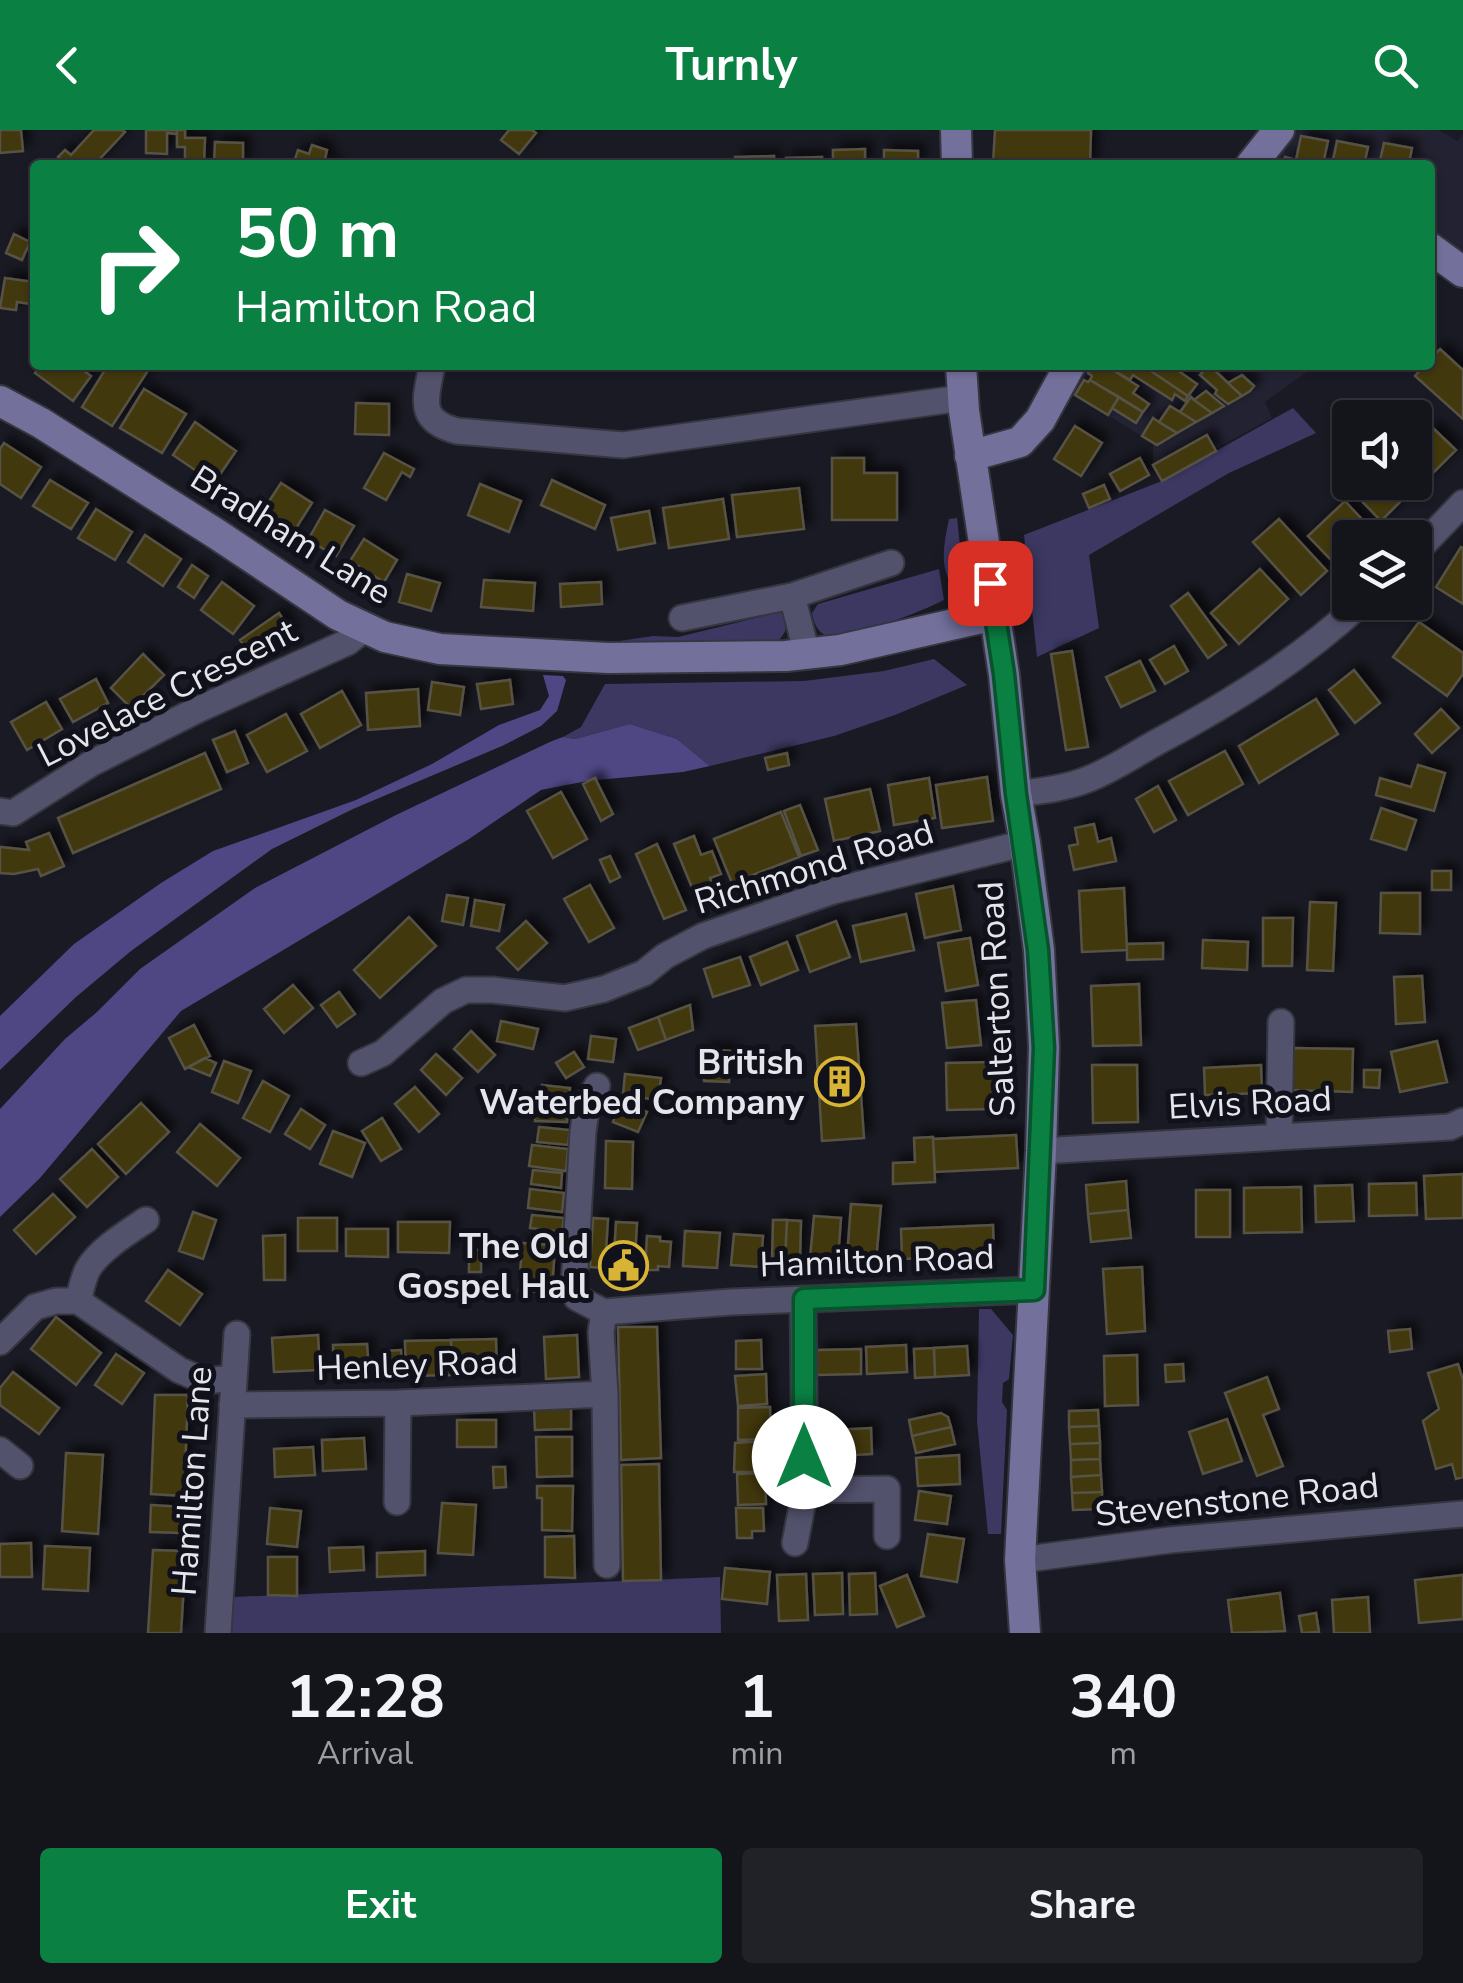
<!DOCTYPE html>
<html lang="en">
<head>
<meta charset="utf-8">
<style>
  body { margin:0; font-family:"Nunito Sans",sans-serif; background:#212128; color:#f1f3f6; height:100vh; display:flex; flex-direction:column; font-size:38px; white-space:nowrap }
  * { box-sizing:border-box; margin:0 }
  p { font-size:32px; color:#9d9ea3 }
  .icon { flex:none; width:55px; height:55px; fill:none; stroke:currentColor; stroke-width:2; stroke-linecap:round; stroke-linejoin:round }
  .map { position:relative; height:1503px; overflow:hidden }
  .drawer { display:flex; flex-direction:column; background:#14141b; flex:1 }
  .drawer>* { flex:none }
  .guide { position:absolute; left:30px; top:30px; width:1405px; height:210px; border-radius:10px; box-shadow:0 2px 8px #0004,0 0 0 2px #33333a; background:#0b8043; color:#fff; overflow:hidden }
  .fabs { position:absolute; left:1332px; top:270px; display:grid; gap:20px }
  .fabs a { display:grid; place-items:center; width:100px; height:100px; border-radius:10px; background:#14141b; box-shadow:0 2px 8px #0004,0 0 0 2px #33333a; font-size:50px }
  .pin { position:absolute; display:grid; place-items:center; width:85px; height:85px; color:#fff; margin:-42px; border-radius:20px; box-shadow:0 5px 15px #0006 }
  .me { position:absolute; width:110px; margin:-55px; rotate:0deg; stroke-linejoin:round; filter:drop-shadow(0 0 8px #0008) }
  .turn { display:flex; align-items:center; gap:35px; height:210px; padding:0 40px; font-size:45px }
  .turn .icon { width:130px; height:130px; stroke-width:2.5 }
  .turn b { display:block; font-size:70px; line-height:85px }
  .eta { display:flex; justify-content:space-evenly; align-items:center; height:170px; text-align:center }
  .eta b { font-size:60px; font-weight:700; line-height:70px }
  .button { display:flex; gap:20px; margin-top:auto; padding:20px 40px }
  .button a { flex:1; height:115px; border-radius:10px; background:#0b8043; color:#fff; font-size:40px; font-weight:700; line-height:115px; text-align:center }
  .button a+a { background:#212128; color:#f1f3f6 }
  header { display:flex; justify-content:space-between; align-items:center; height:130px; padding:0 40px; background:#0b8043; color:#fff; font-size:45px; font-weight:700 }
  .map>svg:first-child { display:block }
</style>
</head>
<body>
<header><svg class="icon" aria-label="back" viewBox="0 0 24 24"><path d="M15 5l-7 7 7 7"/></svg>Turnly<svg class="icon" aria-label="search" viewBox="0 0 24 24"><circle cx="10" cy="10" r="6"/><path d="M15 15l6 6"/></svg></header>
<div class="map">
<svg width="1463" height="1503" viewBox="0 0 1463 1503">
  <defs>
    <filter id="shadow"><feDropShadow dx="7" dy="-7" stdDeviation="5" flood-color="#0009"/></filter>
  </defs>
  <rect width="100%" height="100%" fill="#1a1a24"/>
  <path fill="#232232" d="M1291,0H1438L1458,11L1463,4V128L1430,107V35H1268Z
    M1084,235H1313L1314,237L1265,272L1272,288L1162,348L1153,335V313L1069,262Z"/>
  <path fill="#3c3862" d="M1293,278L1316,303L1229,343L1089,425L1099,498L1037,527L1024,405L1162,351Z
    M957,388L963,443L955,460C938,438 944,414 949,389Z
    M939,439L944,470C925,480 839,515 823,504C816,499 813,490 812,483L818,474Z
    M780,482L787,489L785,502L777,513L611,515L613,512L653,506L678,507Z
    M934,529L967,555L895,585L834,606L710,636L677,609L630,594L575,609L563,607L581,597L605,554L804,551L884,541Z
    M979,1179H991L1013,1205L1009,1249L1003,1253L1002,1272L1007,1280L1001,1404H988L977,1291Z
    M720,1447L721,1503H231L233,1467Z"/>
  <path fill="#4e4784" d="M543,545L563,546L566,550L557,581L541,596L502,616L353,679L272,719L131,821L76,867L0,940V886L74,814L161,753L213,721L356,670L432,634L499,595L540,580L549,566Z
    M630,594L677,609L710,636L683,642L587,651L541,660L469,709L181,881L40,1048L0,1087V979L65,909L97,882L140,839L255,758L396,685L552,611L563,607L575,609Z"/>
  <path fill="#433810" stroke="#565245" stroke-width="2.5" filter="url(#shadow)" d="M0,0H21L23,21L0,23Z
    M94,0H122L125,2L94,35H67L58,27L65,20L71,25Z
    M146,0H177V4L167,3V24L146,23Z
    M177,0H185V8H205L204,35H185V17H177Z
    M509,0H532L536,3L519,24L501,10Z
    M995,0H1091L1090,35L993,33Z
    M1301,6L1328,11L1323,34L1326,35H1283L1285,27L1296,30Z
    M1337,11L1368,17L1364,35H1332Z
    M215,12L243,13V35H214Z
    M1384,13L1412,18L1409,33L1422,35H1379Z
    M312,15L327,20L325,29L337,35H293L298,20L309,24Z
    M865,19V35H833V20Z
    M884,20L918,21V35H884Z
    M774,26V35H736L735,27Z
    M822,27L823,35H786V28Z
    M14,104L30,112L22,130L6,123Z
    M5,148L34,152L31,174L17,172L16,180L0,178Z
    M1440,219L1463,240V289L1415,246L1425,235H1430V230Z
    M41,235H76L91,246L73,271L35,243Z
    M108,235H142L149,239L112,296L82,277Z
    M1094,235H1105L1138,256L1133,263L1149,274L1143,282L1090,250L1092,246L1088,243Z
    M1105,235H1142L1188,266L1185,271L1175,264L1172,270L1133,245L1130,250Z
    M1142,235H1170L1197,254L1188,266Z
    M1209,235L1228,253L1242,266L1228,274L1215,264L1217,260L1200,245Z
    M1242,245L1254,256L1250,261L1242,266L1228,253Z
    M1084,250L1088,252L1090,250L1119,267L1108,285L1075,265Z
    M144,259L186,284L162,323L120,298Z
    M1206,261L1224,276L1212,283L1194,270Z
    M1119,267L1143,282L1136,293L1112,278Z
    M1191,267L1194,270L1212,283L1196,292L1180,282Z
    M356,273L389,274V305L355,304Z
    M1170,276L1180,282L1196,292L1177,303L1159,292Z
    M1153,288L1159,292L1177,303L1157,315L1142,306Z
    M195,292L236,321L214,353L173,325Z
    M1075,296L1102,313L1081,346L1054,329Z
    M1433,298L1456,320L1410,366L1397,352H1415V316Z
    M1207,305L1216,321L1162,351L1153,335Z
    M4,313L41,337L21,368L0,354V319Z
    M384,323L414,339L410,347L402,342L386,370L364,358Z
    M832,328H864V343H897V390H832Z
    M1140,328L1149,345L1120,361L1110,344Z
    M50,350L88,373L71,399L33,376Z
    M552,350L605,375L595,399L541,375Z
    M1366,352H1381L1400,372L1381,391L1354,363Z
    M281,353L312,373L293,403L262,382Z
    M480,354L521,371L509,402L468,385Z
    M1104,355L1110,369L1089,378L1083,364Z
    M799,358L804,399L737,407L732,365Z
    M723,369L729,409L669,418L663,378Z
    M1345,371L1371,399L1363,408H1350V419L1335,434L1308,406Z
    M96,379L132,402L115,430L78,408Z
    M325,380L354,396L336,426L308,410Z
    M649,381L655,413L618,420L611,388Z
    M1279,389L1327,441L1301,465L1253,412Z
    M145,405L181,429L163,456L128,432Z
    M364,409L397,430L384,452L350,431Z
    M1461,417L1463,418V474L1436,457Z
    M192,435L208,446L194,468L178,457Z
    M1260,439L1288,469L1239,514L1211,483Z
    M407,444L440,453L431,481L399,472Z
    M484,450L535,453L533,481L481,477Z
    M222,452L254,476L233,504L201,480Z
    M601,452L602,474L561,477L560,454Z
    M1188,463L1226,515L1208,528L1171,476Z
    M279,483L293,505L255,531L240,510Z
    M1419,492L1463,523V544L1447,566L1393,527Z
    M1174,516L1188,541L1165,554L1150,530Z
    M1072,521L1088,617L1066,620L1051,524Z
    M143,524L164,545L131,578L111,558Z
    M1140,531L1155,561L1121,577L1106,547Z
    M1354,540L1380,573L1355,593L1329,560Z
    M96,549L108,573L73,592L60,569Z
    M510,550L513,574L481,579L477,554Z
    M432,552L464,557L460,585L428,580Z
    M418,559L420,596L368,600L366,563Z
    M342,561L361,595L320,618L301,584Z
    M1316,569L1338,604L1259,653L1239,616Z
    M46,572L62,599L27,620L11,592Z
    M1441,579L1459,598L1432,623L1415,604Z
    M286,584L307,621L267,642L247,605Z
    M235,601L248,633L227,642L213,610Z
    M1225,621L1243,654L1188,685L1169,651Z
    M205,623L221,659L73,723L58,688Z
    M787,623L789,635L768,640L765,628Z
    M1418,635L1445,643L1434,681L1376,665L1380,648L1411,657Z
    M987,647L993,691L942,698L936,655Z
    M595,648L613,684L601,691L583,654Z
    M929,648L935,688L894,695L888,655Z
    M1158,656L1176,690L1154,702L1136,669Z
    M870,659L880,701L834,711L825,669Z
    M561,662L587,709L553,728L527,681Z
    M800,675L818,720L801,726L784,681Z
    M1381,678L1416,690L1406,720L1371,709Z
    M781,682L799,727L732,753L714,709Z
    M1094,694L1098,712L1111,708L1116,731L1074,740L1069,716L1078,714L1075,698Z
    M49,703L64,736L41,746L38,739L14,744L0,743V717L29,720L26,712Z
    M694,706L701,725L712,721L721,744L710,748L717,764L698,772L674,714Z
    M657,714L686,780L664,789L636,724Z
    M610,726L620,747L610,752L600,730Z
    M1432,741H1451V760H1432Z
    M590,755L614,798L589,812L564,769Z
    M953,756L961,800L925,808L916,764Z
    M1124,758L1127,820L1082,822L1079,761Z
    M1381,763H1420V804L1380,803Z
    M447,765L468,768L463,795L442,791Z
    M475,770L504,775L499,801L471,796Z
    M1310,772L1336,773L1333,841L1307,840Z
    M906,784L914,820L861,832L853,796Z
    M409,787L436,816L380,868L354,840Z
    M1263,788H1293L1292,836H1263Z
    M526,791L547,813L518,840L497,818Z
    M836,791L850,827L810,842L797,806Z
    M970,808L978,855L946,861L938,813Z
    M1203,810L1248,812L1247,840L1202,838Z
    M787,812L798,840L761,855L750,827Z
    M1163,813V829L1127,830V814Z
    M740,827L750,855L713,867L704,839Z
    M1422,846L1425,892L1396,894L1394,847Z
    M1139,854L1141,915L1093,916L1091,856Z
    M293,855L313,878L284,903L264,879Z
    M339,862L355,884L337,897L321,875Z
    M976,870L981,915L947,918L942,873Z
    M690,875L693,900L666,910L658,887Z
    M658,887L666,910L638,920L629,898Z
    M501,891L538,899L533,919L497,911Z
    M856,894L864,1008L822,1011L815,896Z
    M194,895L210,926L185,939L169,908Z
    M471,901L495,925L478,942L454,919Z
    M591,906L616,909L613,932L588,929Z
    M1437,911L1447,952L1400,962L1391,922Z
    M1291,918L1353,919L1352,962L1291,960Z
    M705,919L730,921L729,952L704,951Z
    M574,922L584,937L566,948L556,933Z
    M436,924L462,948L446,965L421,940Z
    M205,928L216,933L210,946L188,937Z
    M224,931L251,941L238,973L212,962Z
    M993,932L994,979L947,980L946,933Z
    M1092,935H1137L1138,992L1093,993Z
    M1261,935L1262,963L1205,965L1204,938Z
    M1364,940H1380L1379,958L1364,957Z
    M625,944L661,948L658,970L623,965Z
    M263,951L289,966L270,1002L243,988Z
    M542,955L570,958L568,975L541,971Z
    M415,957L439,984L419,1002L395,974Z
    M621,971L647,982L638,1002L613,992Z
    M141,973L169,1002L126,1044L98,1014Z
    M536,976L568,978L567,992L535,991Z
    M301,979L325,995L310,1019L285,1004Z
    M382,988L401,1019L381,1031L362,1001Z
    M200,994L240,1028L217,1056L177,1022Z
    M539,997L570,1000L568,1015L537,1012Z
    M333,1001L365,1013L352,1047L320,1034Z
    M1016,1005L1018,1038L935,1042L933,1009Z
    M933,1007L935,1052L893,1054V1033L915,1032L914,1008Z
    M606,1011L633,1012L632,1059L605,1058Z
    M532,1015L568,1019L566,1041L529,1036Z
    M92,1019L118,1047L87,1077L60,1049Z
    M533,1040L562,1043L561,1058L531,1054Z
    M1463,1044V1088L1426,1089L1424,1046Z
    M1126,1051L1128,1080L1088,1084L1086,1055Z
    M1416,1053L1417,1085L1369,1086V1054Z
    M1352,1055L1354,1091L1316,1092L1315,1056Z
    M1301,1057L1302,1102L1244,1103V1058Z
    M530,1059L564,1063L562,1082L528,1078Z
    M1196,1060H1230V1107H1196Z
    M53,1064L75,1087L36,1124L14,1100Z
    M851,1074L881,1076L876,1131L847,1128Z
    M1128,1080L1131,1108L1091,1112L1088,1084Z
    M193,1082L216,1090L203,1129L179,1121Z
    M532,1085L564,1088L562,1102L530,1098Z
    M814,1086L841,1088L838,1130L810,1128Z
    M298,1088H337V1121H298Z
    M593,1088L608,1089L605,1138L590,1137Z
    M773,1090H787L785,1130H772Z
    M787,1090L801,1091L800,1131L785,1130Z
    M398,1092H450L449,1123L398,1122Z
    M616,1092L637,1093L634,1145L613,1143Z
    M993,1095L994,1125L902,1129L901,1099Z
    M346,1099H388V1127L346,1126Z
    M685,1101L720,1103L717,1138L683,1136Z
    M734,1104L763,1106L761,1137L731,1135Z
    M285,1105V1150H264L263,1106Z
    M647,1106L660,1107V1111L671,1112L669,1137L658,1136V1140H645Z
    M522,1113L555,1115L552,1162L519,1161Z
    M469,1120H481V1142H469Z
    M1142,1137L1145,1201L1107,1204L1103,1139Z
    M168,1140L202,1164L180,1195L146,1171Z
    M56,1187L101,1223L76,1255L31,1219Z
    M618,1197H657L661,1328L621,1330Z
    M1410,1199L1412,1219L1390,1222L1388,1201Z
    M318,1205L320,1240L274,1242L272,1208Z
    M577,1205L579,1247L546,1249L544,1207Z
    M496,1209L497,1242L452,1243L451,1210Z
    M451,1210L452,1245L406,1246L405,1211Z
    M761,1210L762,1239H736V1211Z
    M367,1214L369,1240L334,1241L333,1215Z
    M906,1215L907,1242L867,1244L866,1217Z
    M967,1216L969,1245L935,1247L934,1218Z
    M934,1218L935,1247L915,1248L914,1219Z
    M861,1219V1244L817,1245V1220Z
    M401,1220L402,1245L385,1246L384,1221Z
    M116,1224L144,1243L122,1274L95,1255Z
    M1137,1225L1138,1275L1105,1276L1104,1226Z
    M1183,1234L1184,1251L1166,1252L1165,1235Z
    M1458,1234L1463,1250V1347L1456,1349L1452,1334L1436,1339L1423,1291L1439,1279L1428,1243Z
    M13,1242L59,1278L39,1304L0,1275V1258Z
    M766,1244L767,1274L738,1276L735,1246Z
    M1267,1247L1279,1279L1263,1285L1283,1336L1257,1346L1225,1263Z
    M155,1265H188L184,1366L151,1364Z
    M770,1277L771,1309L738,1310V1278Z
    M534,1278H571V1299L535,1300Z
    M1098,1280L1099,1296L1069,1297V1281Z
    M941,1283L948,1287L951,1297L912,1306L909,1290Z
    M1227,1289L1242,1331L1203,1344L1189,1302Z
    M457,1290H496V1317H457Z
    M1099,1296L1100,1313L1070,1314L1069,1297Z
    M951,1297L955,1314L916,1323L912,1306Z
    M871,1298L872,1324L817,1327L816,1301Z
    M536,1307H572V1346L537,1347Z
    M364,1308L366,1339L323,1341L322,1310Z
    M762,1311L763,1342H734L735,1313Z
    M1100,1313V1329L1071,1330L1070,1314Z
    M313,1317L315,1345L275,1347L274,1319Z
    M66,1323L103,1325L98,1404L62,1401Z
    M959,1325L960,1354L918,1356L916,1328Z
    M1100,1329L1101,1345L1071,1347V1330Z
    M659,1334L661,1450L623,1451L621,1335Z
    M493,1337H505L506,1357L494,1358Z
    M765,1343L766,1374L738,1375L737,1344Z
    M1101,1345L1102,1362L1072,1363L1071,1347Z
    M537,1356H573L572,1401L542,1400V1368H537Z
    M919,1361L951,1366L947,1394L915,1390Z
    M1102,1362V1379L1073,1380L1072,1363Z
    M442,1373L476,1375L473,1425L438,1423Z
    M151,1375L183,1377L182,1403L150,1402Z
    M270,1378L301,1381L297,1417L267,1414Z
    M736,1378H763L764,1401H752V1408H737Z
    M928,1404L964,1409L957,1452L921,1446Z
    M574,1406L575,1448L545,1447V1407Z
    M31,1413L32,1447H0V1414Z
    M45,1416L90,1418L88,1461L43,1459Z
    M363,1417L364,1440L330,1442L329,1418Z
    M153,1420L186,1421L181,1503H148Z
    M425,1421V1445L377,1447V1423Z
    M268,1427H297V1466L268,1465Z
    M725,1438L770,1442L767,1474L722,1469Z
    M842,1443L843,1484L815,1485L813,1444Z
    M875,1443L877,1484L850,1485L849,1444Z
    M806,1444L808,1490L779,1491L777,1445Z
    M907,1445L924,1486L897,1497L880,1456Z
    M1463,1445V1489L1419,1493L1415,1450Z
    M1280,1463L1285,1501L1232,1503L1228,1470Z
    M1368,1467L1370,1503H1334L1332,1470Z
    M1316,1483L1319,1502L1302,1503L1299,1486Z"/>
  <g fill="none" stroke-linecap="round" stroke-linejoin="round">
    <defs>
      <path id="street" d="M432,235C426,269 416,290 457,301L623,315L962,268
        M1415,423L1463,373
        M792,466L807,524
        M682,488L792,466L891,433
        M1016,664C1041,661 1068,658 1091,648C1115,638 1137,623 1159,611C1232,572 1301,529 1362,472
        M0,681L13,683L92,633L197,580L348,512L364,499
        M361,933L383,923L443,871L466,860H492L565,868L604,859L644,843L665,826L703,806L833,761L1025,713
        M597,956L587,973L583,1002L574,1156L577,1168L604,1182L731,1172L1034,1160
        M1279,1006L1281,892
        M1041,1021L1450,997L1463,991
        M78,1171C81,1161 83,1148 88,1139C99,1120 128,1102 146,1090
        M604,1182L601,1202L605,1264L607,1435
        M0,1212L35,1177L56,1171H78L179,1240L205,1251L233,1248
        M232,1275L398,1273L605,1264
        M0,1320L20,1336
        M805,1360L887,1359V1406
        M397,1372L398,1273
        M795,1413L805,1360L803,1169
        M1020,1430L1170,1410L1463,1384
        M218,1503L237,1204"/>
      <path id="secondary" d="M956,0L957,35
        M1251,35L1279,0
        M1430,118L1463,142
        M961,235L964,281L1004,545L1016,664L1025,713L1039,820L1044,917L1041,1021L1020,1430L1025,1503
        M0,271L41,293L215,403L338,485L385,507L440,519L608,528L786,526L840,520L994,485
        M970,326L1020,312L1040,290L1070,235"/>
    </defs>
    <use href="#street" stroke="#363640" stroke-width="29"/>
    <use href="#secondary" stroke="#363640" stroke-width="34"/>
    <use href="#street" stroke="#53526d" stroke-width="25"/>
    <use href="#secondary" stroke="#73719c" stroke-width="30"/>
  </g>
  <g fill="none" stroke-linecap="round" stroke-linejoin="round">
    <defs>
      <path id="route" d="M804,1327V1169L1034,1160L1044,918L1038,820L1016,664L1004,544L990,453"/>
    </defs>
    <use href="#route" stroke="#07532c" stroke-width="25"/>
    <use href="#route" stroke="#0b8043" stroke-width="18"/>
  </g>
  <defs>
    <symbol id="building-ring" viewBox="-11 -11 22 22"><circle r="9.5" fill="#11111b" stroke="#d7b434" stroke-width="1.5"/><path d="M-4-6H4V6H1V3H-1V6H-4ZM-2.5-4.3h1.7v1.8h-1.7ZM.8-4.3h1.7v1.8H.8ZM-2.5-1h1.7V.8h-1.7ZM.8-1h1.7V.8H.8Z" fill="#d7b434"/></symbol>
    <symbol id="civic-ring" viewBox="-11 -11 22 22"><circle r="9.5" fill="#11111b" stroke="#d7b434" stroke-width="1.5"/><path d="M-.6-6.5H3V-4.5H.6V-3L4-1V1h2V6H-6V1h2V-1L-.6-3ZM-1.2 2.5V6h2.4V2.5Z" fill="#d7b434"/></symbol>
  </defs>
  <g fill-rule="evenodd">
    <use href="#building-ring" x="812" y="924" width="55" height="55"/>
    <use href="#civic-ring" x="596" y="1108" width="55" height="55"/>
  </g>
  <g text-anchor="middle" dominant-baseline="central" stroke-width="10" stroke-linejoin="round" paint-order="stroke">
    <g font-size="35" fill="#e5e5ec" stroke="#11111b">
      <text transform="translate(291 405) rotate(32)">Bradham Lane</text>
      <text transform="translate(167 563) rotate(-27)">Lovelace Crescent</text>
      <text transform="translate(814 737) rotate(-17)">Richmond Road</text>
      <text transform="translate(997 869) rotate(-93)">Salterton Road</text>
      <text transform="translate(1250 973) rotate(-3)">Elvis Road</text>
      <text transform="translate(877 1131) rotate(-2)">Hamilton Road</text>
      <text transform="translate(417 1235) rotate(-2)">Henley Road</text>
      <text transform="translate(192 1351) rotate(-86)">Hamilton Lane</text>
      <text transform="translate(1237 1370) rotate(-6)">Stevenstone Road</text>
    </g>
    <g font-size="35" font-weight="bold" fill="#e5e5ec" stroke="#11111b" text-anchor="end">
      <text x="804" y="932">British<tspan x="804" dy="40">Waterbed Company</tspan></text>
      <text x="589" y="1116">The Old<tspan x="589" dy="40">Gospel Hall</tspan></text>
    </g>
  </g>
</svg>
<div class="fabs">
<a><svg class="icon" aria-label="sound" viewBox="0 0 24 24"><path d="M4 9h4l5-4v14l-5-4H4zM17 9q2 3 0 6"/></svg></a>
<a><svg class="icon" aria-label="layers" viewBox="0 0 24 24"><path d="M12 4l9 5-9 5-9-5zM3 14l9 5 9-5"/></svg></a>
</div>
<div class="pin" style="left:990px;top:453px;background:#d93025"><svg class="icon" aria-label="arrive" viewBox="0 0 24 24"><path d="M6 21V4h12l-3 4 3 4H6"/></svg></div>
<svg class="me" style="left:804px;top:1327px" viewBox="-20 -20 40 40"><circle r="19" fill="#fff"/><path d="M0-13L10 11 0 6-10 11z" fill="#0b8043"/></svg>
<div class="guide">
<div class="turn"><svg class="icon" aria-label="right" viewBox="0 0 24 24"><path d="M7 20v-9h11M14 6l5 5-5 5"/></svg><div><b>50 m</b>Hamilton Road</div></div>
</div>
</div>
<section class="drawer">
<div class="eta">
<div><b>12:28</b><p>Arrival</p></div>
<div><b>1</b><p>min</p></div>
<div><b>340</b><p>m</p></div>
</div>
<div class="button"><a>Exit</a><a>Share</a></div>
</section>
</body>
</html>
